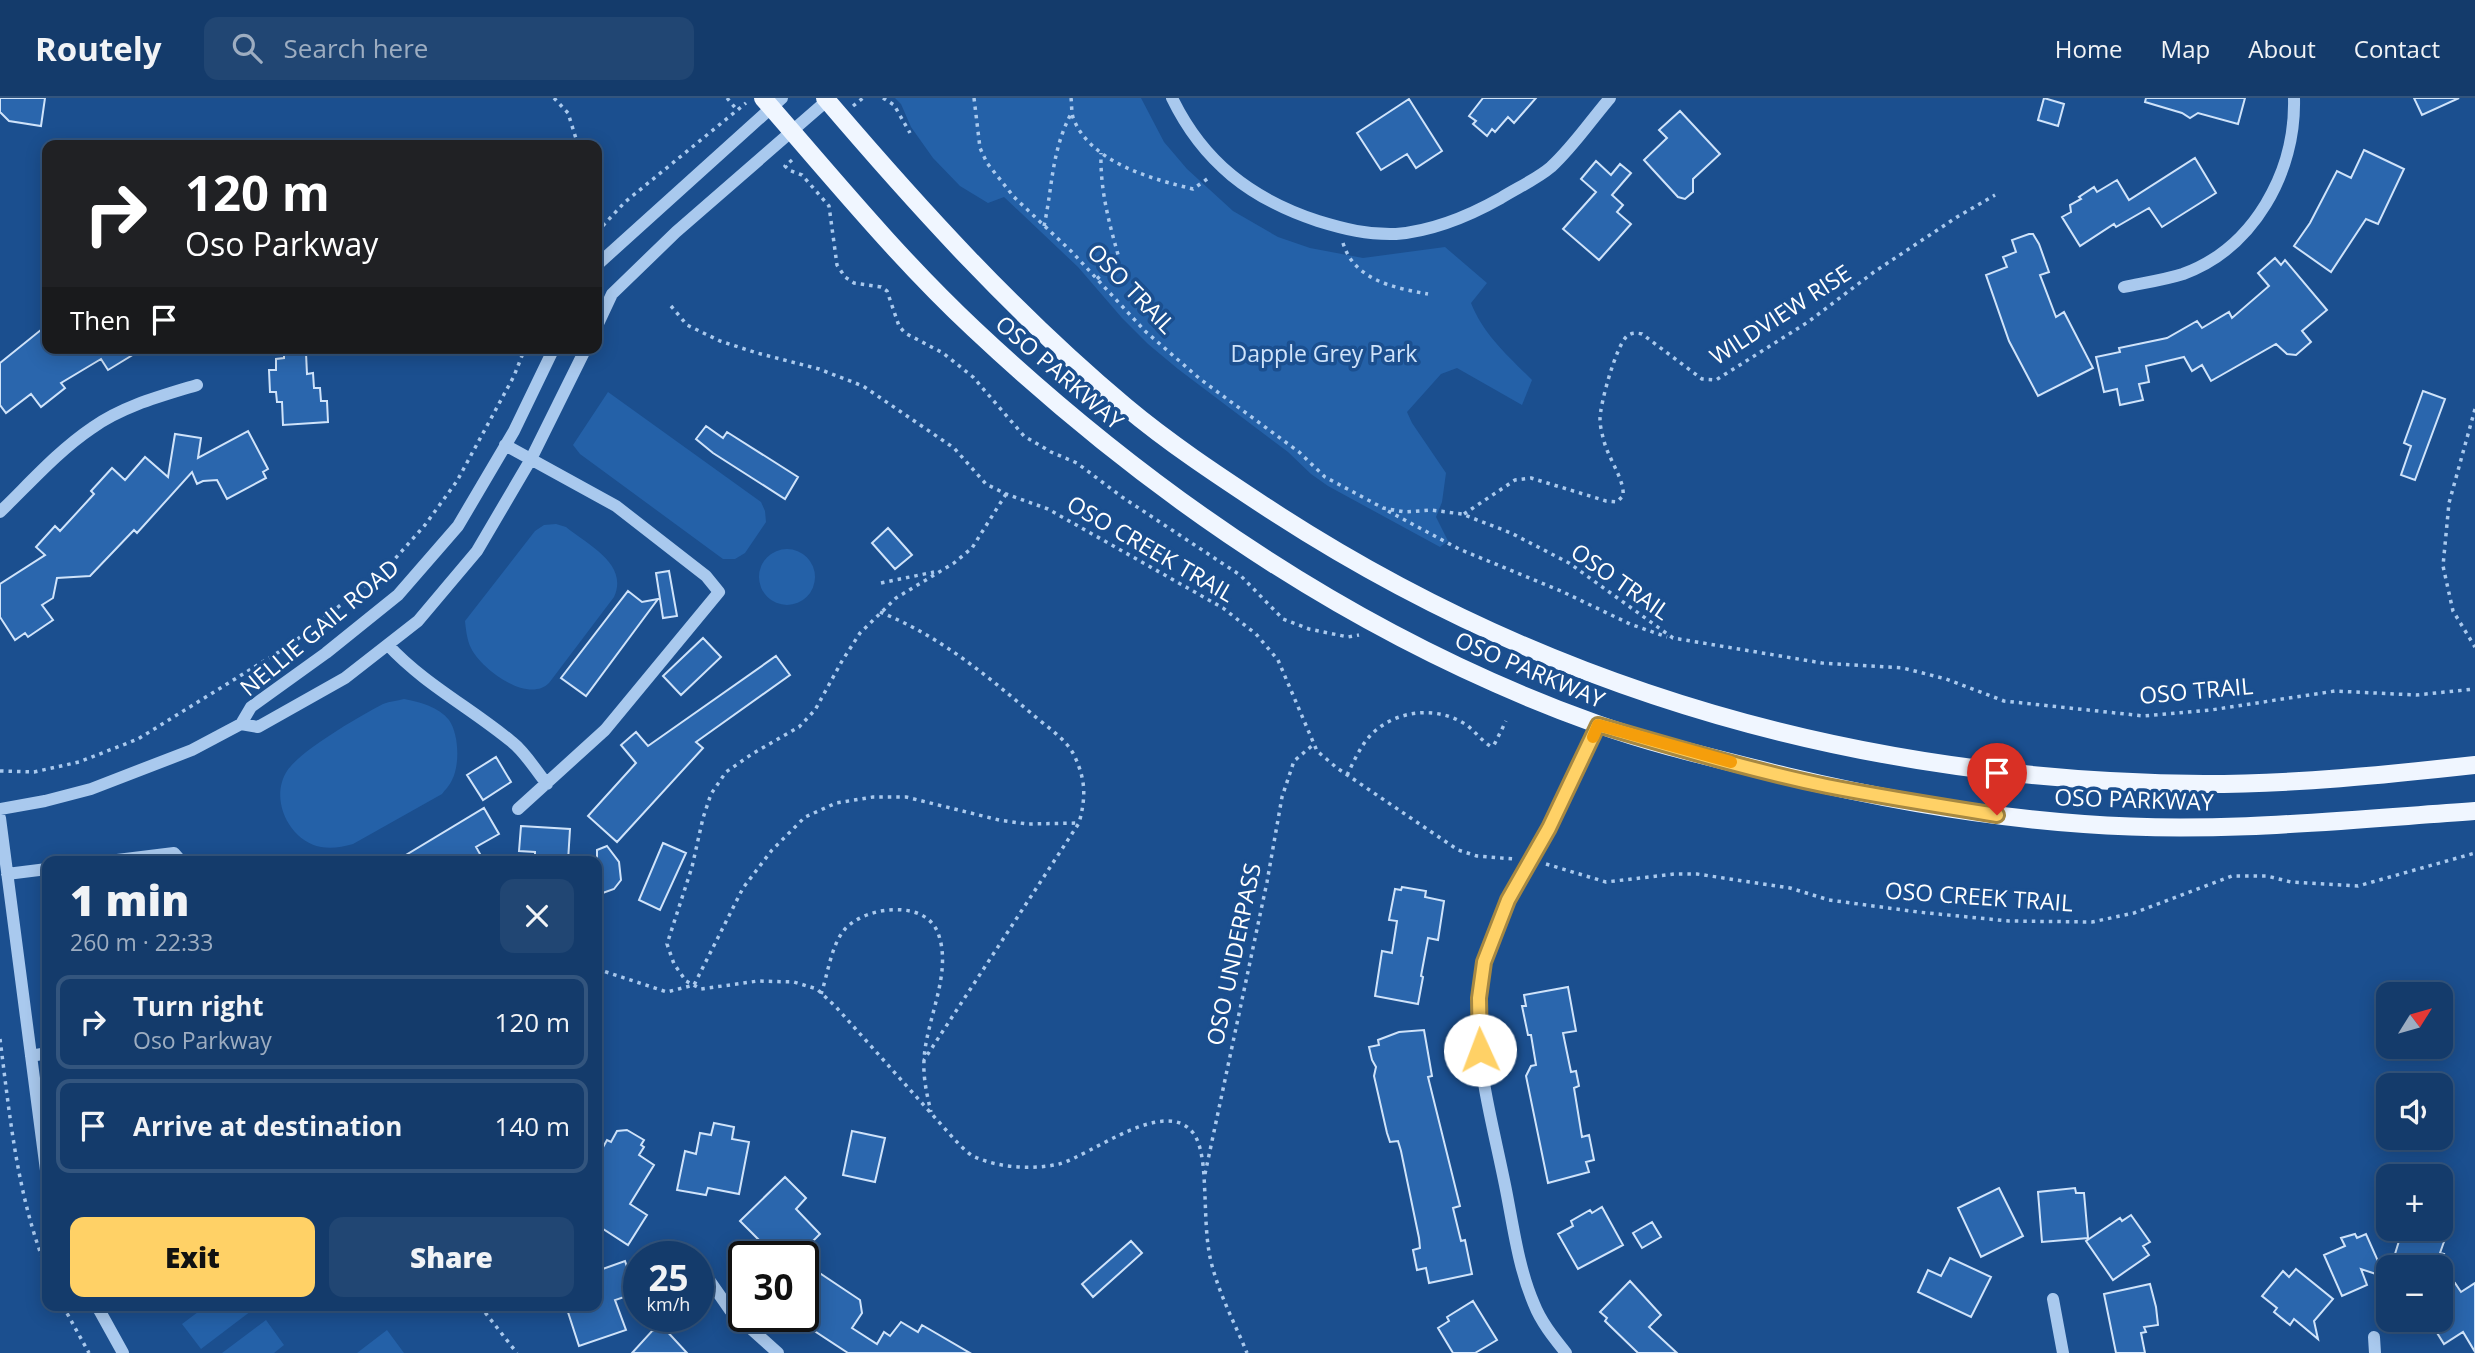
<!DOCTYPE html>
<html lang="en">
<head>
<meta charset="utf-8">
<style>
  body { margin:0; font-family:"Open Sans",sans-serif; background:#214673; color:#f1f3f6; height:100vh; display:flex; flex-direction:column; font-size:26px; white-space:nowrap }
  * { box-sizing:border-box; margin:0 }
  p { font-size:23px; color:#9dadc1 }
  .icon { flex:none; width:38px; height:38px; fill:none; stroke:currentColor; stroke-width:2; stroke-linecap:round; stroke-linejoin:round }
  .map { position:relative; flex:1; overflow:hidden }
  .drawer { position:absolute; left:42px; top:758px; width:560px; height:455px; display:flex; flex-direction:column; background:#143b6b; border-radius:14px; box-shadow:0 4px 18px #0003,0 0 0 2px #33557e }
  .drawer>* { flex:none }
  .hud { position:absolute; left:42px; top:42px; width:560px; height:214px; border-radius:14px; box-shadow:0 4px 18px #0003,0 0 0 2px #33557e; background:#202124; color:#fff; overflow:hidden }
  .needle { width:46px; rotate:53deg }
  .fabs { position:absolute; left:2376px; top:884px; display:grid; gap:14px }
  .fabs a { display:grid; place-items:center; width:77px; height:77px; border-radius:14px; background:#143b6b; box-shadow:0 4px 18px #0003,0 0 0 2px #33557e; font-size:35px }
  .speed { position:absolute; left:623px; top:1143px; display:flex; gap:14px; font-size:35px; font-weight:700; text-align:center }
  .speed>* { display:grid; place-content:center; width:91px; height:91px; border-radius:50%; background:#143b6b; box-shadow:0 4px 18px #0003,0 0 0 2px #33557e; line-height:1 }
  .speed small { font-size:18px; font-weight:400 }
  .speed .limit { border:4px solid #111; border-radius:10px; background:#fff; color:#111 }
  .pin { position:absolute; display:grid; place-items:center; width:60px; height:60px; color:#fff; margin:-72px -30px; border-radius:50% 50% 50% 0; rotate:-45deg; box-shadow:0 0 7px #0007 }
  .pin .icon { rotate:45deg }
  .me { position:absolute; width:77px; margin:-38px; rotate:358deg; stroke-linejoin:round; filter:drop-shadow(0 0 5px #0008) }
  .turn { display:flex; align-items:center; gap:24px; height:147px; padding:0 28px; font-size:32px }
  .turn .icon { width:91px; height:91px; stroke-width:2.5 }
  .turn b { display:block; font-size:49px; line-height:60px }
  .then { display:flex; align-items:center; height:66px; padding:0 28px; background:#0003; gap:14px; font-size:26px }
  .round { display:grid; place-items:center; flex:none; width:74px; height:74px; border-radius:14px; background:#214673 }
  .headline { display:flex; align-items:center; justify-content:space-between; height:119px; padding:0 28px }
  h1 { font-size:42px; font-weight:800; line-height:52px }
  .button { display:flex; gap:14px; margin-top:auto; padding:14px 28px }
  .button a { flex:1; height:80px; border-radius:14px; background:#ffd166; color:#111; font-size:28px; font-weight:800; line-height:80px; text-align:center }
  .button a+a { background:#214673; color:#f1f3f6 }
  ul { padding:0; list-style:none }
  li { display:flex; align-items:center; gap:21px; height:94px; margin:0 14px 10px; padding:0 14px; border:4px solid #33557e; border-radius:14px }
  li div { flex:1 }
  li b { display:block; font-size:26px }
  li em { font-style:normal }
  header { display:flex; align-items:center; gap:42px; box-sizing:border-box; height:98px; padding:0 35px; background:#143b6b; border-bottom:2px solid #33557e }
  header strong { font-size:33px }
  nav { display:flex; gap:38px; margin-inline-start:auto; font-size:24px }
  .search { width:490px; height:63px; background:#214673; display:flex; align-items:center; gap:18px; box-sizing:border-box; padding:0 24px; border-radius:14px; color:#9dadc1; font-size:26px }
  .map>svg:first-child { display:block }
</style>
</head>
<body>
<header>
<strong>Routely</strong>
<div class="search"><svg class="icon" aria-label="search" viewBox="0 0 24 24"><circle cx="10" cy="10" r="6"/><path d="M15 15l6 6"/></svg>Search here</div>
<nav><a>Home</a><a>Map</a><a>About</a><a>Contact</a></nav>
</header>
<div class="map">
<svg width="2475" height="1255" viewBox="0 0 2475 1255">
  <rect width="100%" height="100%" fill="#1b4f8f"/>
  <path fill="#2461a8" d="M895,0H1141L1164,44L1187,71L1233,113L1278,139L1310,150L1363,160L1445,149L1487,185L1471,205C1483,236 1508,258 1532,282L1522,307L1457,270L1441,276L1407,314L1412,325L1446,375L1442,404L1436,419L1448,443L1440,449L1328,388L1311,376L1288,354L1178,271L1148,246L1122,220L1078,169L1004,99L988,105L960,88L933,60L911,29L901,6Z
    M608,294L761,404L765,413L766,424L745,455L735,461H723L580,356L573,347Z
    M556,426L566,429C588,447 629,466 614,499L549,585C528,606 481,571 471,550C467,542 466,532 465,523L535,433L544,427Z
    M759 479a28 28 0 1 1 56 0a28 28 0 1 1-56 0Z
    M404,601C420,604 439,609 449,622C459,636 460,667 452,682C450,687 445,692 442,696L353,746C342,749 332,751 321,749C289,743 269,701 287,673C301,652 360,618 383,606C390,603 397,603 404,601Z
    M206,1208H254L255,1210L201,1251L182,1226Z
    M266,1222L284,1247L274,1255H222Z
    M387,1232L404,1255H357Z"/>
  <path fill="#2a66ad" stroke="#cfe3fa" stroke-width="2" d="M0,0H45L41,28L9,23L0,14Z
    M1483,0H1536L1514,25L1508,19L1495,34L1492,31L1487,38L1473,26L1476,23L1469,18Z
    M2044,0L2064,6L2058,28L2038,22Z
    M2146,0H2245L2238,26L2198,15L2190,20L2182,15L2145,4Z
    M2414,0H2459L2422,17Z
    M1409,1L1442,53L1416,70L1407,56L1381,72L1357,35Z
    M1680,13L1720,56L1693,81V94L1685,101L1678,99L1644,62L1667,40L1659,32Z
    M2364,52L2404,71L2378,126L2366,121L2331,174L2294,148L2310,125L2337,73L2351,80Z
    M2195,60L2216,95L2162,129L2149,110L2116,129L2114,126L2080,148L2062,119L2071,114L2070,107L2081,101L2079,99L2094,89L2097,94L2117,82L2129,102Z
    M1596,63L1611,77L1620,66L1631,75L1612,97L1623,107L1617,114L1631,126L1599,162L1563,131L1596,94L1581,81Z
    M2029,136H2033L2039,146L2049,174L2040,177L2056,219L2064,214L2093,270L2038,298L2009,243L1986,177L2007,169L2003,159L2016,154L2012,142Z
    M2275,160L2281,167L2285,162L2327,212L2302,233L2311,244L2296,257L2287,256L2276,246L2211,283L2202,267L2192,273L2184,259L2146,268L2149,284L2139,286L2143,302L2120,307L2117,291L2104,294L2096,259L2120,254L2119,250L2167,240L2197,223L2202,230L2229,214L2232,220L2269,188L2258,175Z
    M47,227V250H144L108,272L101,261L61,285L65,290L41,309L31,296L6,315L0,307V265Z
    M306,255L307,276L313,275L314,290H320L321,303H327L328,324L283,327L282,304H277L276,294H270L269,272H276V261L284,260V256Z
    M2423,293L2445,301L2415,382L2401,377L2411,348L2404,345Z
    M706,328L723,340L727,334L798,379L785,401L713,355L696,341Z
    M248,333L268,371L263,374L266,380L227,401L217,382L203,383L197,386L192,374L137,435L134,432L90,478L57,480L53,500L42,507L53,522L28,539L25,535L15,542L0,519V486L45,457L36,449L55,428L60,433L94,396L91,393L112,370L125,382L145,359L168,379L175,336L201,340L198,360Z
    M888,430L912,457L895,471L872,445Z
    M669,473L677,518L663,520L656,475Z
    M628,493L642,504L658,501L586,598L561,580Z
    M703,540L721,559L681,597L663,578Z
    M776,558L790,577L696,644L703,650L617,744L588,718L636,665L621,647L636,634L648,648Z
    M496,659L511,684L483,702L467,677Z
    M484,710L499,736L476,749L484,763H396Z
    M521,728L570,731L568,763L535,762V754L519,753Z
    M663,745L686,755L660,812L639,802Z
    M607,748L619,764L621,782L614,791L597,797V752Z
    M1402,789L1426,793L1425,799L1444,803L1438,842L1428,840L1421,878L1423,879L1418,906L1375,898L1382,853L1392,855L1397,823L1389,822L1395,791L1401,792Z
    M1568,889L1576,933L1563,935L1571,974L1576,973L1579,988L1574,990L1582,1039L1589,1037L1594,1062L1586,1064L1589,1074L1548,1085L1526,978L1531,968L1536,967L1531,937H1528L1522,908H1526L1524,897Z
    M1424,932L1432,978L1428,979L1460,1108L1453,1110L1461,1143L1465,1142L1472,1176L1429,1185L1426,1170L1417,1172L1413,1152L1420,1150L1419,1140L1401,1053L1398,1043L1390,1044L1387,1035L1374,978L1376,969L1372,962L1369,949L1379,947L1378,942L1399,934Z
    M714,1025L734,1029L732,1041L749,1044L739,1096L708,1090L706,1097L677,1092L685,1053L696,1056L700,1035L711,1037Z
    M627,1032L644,1042L641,1047L644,1049L639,1057L654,1067L630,1106L647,1117L628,1147L597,1127V1060L607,1042L611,1044L617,1033Z
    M852,1033L885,1040L875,1084L843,1077Z
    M785,1079L806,1100L796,1111L820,1136L798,1158H775L740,1123Z
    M1999,1090L2023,1138L1981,1159L1958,1110Z
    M2075,1090L2076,1095H2084L2088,1140L2042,1144L2038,1094Z
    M1602,1109L1623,1147L1578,1171L1558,1136L1573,1128L1571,1123L1590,1112L1592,1115Z
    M2131,1117L2150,1144L2143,1148L2149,1157L2113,1182L2086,1143L2120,1120L2122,1123Z
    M1652,1124L1661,1139L1642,1150L1633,1135Z
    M2403,1130H2421L2446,1138L2440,1155L2444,1156L2440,1169H2391Z
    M2355,1136L2357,1140L2366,1136L2385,1179L2361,1171L2367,1187L2342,1198L2324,1157L2345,1148L2341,1140Z
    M1131,1143L1142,1155L1093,1199L1082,1186Z
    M1950,1160L1991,1179L1971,1219L1918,1194L1928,1172L1941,1178Z
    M625,1163L636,1195L615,1202L626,1232L579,1248L566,1208H597V1173Z
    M2296,1171L2333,1201L2314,1223L2318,1241L2294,1221L2290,1227L2274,1214L2277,1210L2262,1198L2283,1173L2289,1179Z
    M815,1172L860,1202L862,1215L852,1230L877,1246L884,1234L890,1238L901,1224L918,1234L922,1227L970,1255H848L813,1232L815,1230L803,1223V1190Z
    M1630,1183L1661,1217L1649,1229L1677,1255H1638L1605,1223L1607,1220L1600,1214Z
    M2455,1185L2461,1194L2475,1185V1254L2463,1234L2444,1246L2429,1222H2441V1194Z
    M2150,1186L2156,1209L2158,1227L2144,1229L2146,1234L2141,1235L2145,1255H2116L2104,1196Z
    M1473,1203L1497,1242L1475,1255H1453L1438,1230L1449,1223L1447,1219Z
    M663,1229L687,1255H632L652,1233Z"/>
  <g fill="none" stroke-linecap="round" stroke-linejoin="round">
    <path stroke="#a9c9ee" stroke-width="3.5" stroke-dasharray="3.5 5" stroke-linecap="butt" d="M554,0L568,15L578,47
      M727,0L737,12
      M883,0L894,7L910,35
      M974,0L980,50L987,65L1014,99L1072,154L1145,233L1200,281L1299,354L1325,379L1383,410L1405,414L1431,412L1462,416L1511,435L1569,465L1673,540L1822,565L1903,570L1946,581L2004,603L2144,618L2211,612L2335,593L2416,597L2475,591
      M1071,0C1072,7 1071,16 1074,22C1092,65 1152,81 1193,91L1210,79
      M853,8L863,0
      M792,62L785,68L789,72L802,77L829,108L837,167L845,179L854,185L881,189L887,193L899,228L905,235L943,255L973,279L1024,338L1051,354L1077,365L1122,399L1240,477L1283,521L1309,531L1348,539L1359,537
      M1044,128C1053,87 1051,53 1072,14
      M597,134L625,104L746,5
      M1343,145C1354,182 1394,190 1428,196
      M1097,181L1119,160C1109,125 1100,92 1101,55
      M671,208L687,227L720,243L757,255L819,271L863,288L954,350L986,386L1006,396L1048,411L1223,510L1256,536L1278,562L1317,653L1337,670L1458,752L1477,758L1514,761
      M2475,311L2449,405L2443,468L2453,513L2475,549
      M1006,396L972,450L954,465L896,500L860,535L842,563L815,612L799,629L752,656L726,674L711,696L703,720L692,769L667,846L674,866L686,883L701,891L758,883L794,884L817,891L836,909L955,1042C961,1048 968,1056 975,1059C1000,1070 1033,1072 1059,1066C1092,1057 1166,997 1194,1036C1204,1051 1204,1080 1205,1098C1206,1122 1206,1148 1213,1171C1221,1200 1236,1228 1247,1255
      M1388,413L1459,451L1561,493L1630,526L1667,539
      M1464,416L1515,382L1531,380L1606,403L1617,404L1623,398C1625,382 1608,360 1604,343C1602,336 1600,328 1600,321C1600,306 1616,248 1627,238C1632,234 1637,235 1642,236L1702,281L1716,282L1808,224L1874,174L1957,119L1995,97
      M881,485L934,474
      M880,514C939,538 984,575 1032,616C1046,628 1066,641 1074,657C1086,682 1086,699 1079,725L924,962
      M0,673L34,674L79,664L138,641L290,547L385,472L425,427L457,383L514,278L525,250
      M1347,677C1352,667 1357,656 1363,647C1384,614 1432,605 1465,626C1474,632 1481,642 1490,648L1494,647L1506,623
      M1546,766L1606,784L1674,776H1697L1790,790L1829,802L1918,814L2009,823L2092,824L2134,815L2232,778H2267L2291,784L2358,788L2475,755
      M597,871L667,894L694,887L743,790L772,752L805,719L836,705L873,699H906L999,722L1027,726L1079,725
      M821,896C828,876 831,847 845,831C866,808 925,801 938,835C953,875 926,921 924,962C923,980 927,997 931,1014
      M0,941C10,1019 17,1098 47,1172
      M1205,1076L1267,784L1282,699L1294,663L1314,646
      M63,1208L89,1255
      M480,1208L517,1255"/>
    <path stroke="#a9c9ee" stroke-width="12" d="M1172,0C1203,64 1251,101 1318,123C1344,131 1368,137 1396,136C1434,133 1469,118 1501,100C1517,90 1537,81 1551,69C1573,49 1591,22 1610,0
      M597,167L782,0
      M2124,189C2143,185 2164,182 2183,176C2254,150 2296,74 2294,0
      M597,228L612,196L676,134L830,0
      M505,347L616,408L706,478L719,494L605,632L518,711
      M0,414C30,385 58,353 92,330C123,308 161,298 197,287
      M388,547C424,586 471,610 512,644C526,655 536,673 547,686
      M241,626L258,629L345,580L418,523L477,453L531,361L586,250
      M0,711L45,703L91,691L192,652L241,626L251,609L326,555L398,497L458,428L514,333L554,250
      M0,720L47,1080
      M109,763L174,755L181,763
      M7,776L47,771
      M31,958L47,955
      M692,1157L693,1158
      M698,1166L730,1212L778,1255
      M2053,1201L2063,1255
      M97,1208L123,1255
      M2374,1239L2375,1255
      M1566,1255C1554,1240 1541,1224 1534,1206C1518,1169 1513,1126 1505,1087C1495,1037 1481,986 1478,935C1473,855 1511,799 1547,732C1566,698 1582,662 1598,627"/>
    <path stroke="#f0f6ff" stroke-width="18" d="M763,0C831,78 898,160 974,231C1154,400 1363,542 1597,626C1658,648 1723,662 1786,678C1883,701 1984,719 2084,726C2215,736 2345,722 2475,713
      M825,0C918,109 1016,217 1126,309C1169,345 1216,376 1263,407C1547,594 1864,683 2204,686C2295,686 2385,677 2475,667"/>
  </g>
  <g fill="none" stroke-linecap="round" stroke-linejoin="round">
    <defs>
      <path id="route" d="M1480,952L1479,900L1484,864L1508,802L1549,730L1598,627C1674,649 1750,672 1827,688C1883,699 1940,708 1997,717"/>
    </defs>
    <use href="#route" stroke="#a68842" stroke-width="18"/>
    <use href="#route" stroke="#ffd166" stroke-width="12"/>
    <path stroke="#f59e0b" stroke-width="12" d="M1593,639L1598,627L1731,664"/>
  </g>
  <g text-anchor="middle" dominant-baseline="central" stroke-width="7" stroke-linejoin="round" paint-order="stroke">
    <g font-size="23" fill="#fff" stroke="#1b4f8f">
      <text transform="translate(1132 190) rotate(46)">OSO TRAIL</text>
      <text transform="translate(1780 216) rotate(-33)">WILDVIEW RISE</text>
      <text transform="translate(1060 274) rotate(41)">OSO PARKWAY</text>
      <text transform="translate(1151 450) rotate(30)">OSO CREEK TRAIL</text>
      <text transform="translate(1621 483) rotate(35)">OSO TRAIL</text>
      <text transform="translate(319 529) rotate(-40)">NELLIE GAIL ROAD</text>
      <text transform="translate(1530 571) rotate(23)">OSO PARKWAY</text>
      <text transform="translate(2196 592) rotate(-5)">OSO TRAIL</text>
      <text transform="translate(2134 701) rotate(2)">OSO PARKWAY</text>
      <text transform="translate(1979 798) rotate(4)">OSO CREEK TRAIL</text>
      <text transform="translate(1233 856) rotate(-78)">OSO UNDERPASS</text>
    </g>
    <g font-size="23" fill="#cfe3fa" stroke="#1b4f8f">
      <text x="1324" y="255">Dapple Grey Park</text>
    </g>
  </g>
</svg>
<div class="fabs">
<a><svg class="needle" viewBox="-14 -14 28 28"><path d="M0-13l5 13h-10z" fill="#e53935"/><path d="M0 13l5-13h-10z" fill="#9dadc1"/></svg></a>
<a><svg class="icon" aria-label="sound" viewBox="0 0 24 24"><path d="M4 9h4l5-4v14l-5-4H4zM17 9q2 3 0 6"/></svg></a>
<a>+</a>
<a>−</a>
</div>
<div class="speed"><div>25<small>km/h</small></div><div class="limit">30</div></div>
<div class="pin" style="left:1997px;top:717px;background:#d93025"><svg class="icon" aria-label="arrive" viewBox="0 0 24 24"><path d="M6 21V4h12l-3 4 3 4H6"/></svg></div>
<svg class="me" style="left:1480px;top:952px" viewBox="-20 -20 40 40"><circle r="19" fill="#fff"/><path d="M0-13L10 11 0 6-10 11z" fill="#ffd166"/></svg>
<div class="hud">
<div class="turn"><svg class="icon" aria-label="right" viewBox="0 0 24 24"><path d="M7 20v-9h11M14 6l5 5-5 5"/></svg><div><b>120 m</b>Oso Parkway</div></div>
<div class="then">Then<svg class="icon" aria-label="arrive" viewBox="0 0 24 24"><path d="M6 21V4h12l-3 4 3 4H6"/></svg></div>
</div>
<section class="drawer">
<div class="headline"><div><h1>1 min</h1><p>260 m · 22:33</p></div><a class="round"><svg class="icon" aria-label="close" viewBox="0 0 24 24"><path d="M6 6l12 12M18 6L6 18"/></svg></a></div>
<ul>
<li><svg class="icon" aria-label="right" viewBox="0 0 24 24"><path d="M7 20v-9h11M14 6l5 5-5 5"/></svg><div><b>Turn right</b><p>Oso Parkway</p></div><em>120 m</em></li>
<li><svg class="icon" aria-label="arrive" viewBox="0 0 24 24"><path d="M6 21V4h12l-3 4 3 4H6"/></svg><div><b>Arrive at destination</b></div><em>140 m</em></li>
</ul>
<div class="button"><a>Exit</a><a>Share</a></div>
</section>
</div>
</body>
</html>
